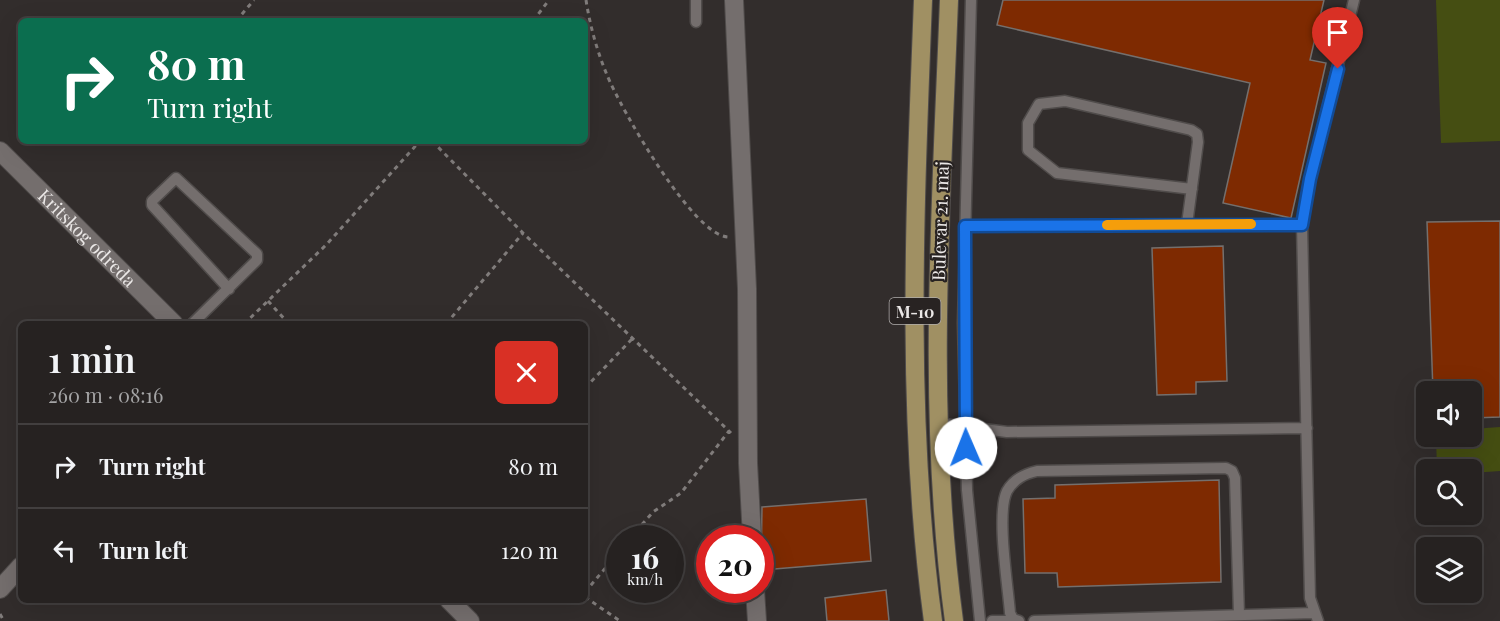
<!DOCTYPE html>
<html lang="en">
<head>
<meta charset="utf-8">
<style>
  body { margin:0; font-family:"Playfair Display",serif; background:#2e2a2a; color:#f1f3f6; height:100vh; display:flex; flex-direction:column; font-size:22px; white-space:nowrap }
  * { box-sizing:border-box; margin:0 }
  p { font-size:20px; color:#a4a4a5 }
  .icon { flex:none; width:33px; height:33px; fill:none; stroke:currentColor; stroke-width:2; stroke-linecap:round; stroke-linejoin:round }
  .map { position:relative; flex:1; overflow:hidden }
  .panel { position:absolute; left:18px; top:321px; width:570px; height:282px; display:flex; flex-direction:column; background:#262221; border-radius:9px; box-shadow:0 6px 24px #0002,0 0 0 2px #423f3f }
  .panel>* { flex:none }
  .banner { position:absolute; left:18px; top:18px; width:570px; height:126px; border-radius:9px; box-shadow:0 6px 24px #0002,0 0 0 2px #423f3f; background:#0b6e4f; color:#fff; overflow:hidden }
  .tools { position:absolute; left:1416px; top:381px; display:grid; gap:12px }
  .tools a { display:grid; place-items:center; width:66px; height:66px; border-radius:9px; background:#262221; box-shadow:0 6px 24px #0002,0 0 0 2px #423f3f; font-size:30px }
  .speed { position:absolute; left:606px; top:525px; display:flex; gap:12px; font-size:30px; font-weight:700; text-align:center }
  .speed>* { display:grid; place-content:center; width:78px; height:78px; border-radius:50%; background:#262221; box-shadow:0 6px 24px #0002,0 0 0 2px #423f3f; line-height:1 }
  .speed small { font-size:15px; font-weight:400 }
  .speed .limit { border:9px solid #d22; background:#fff; color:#111 }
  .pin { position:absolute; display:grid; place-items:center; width:51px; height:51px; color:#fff; margin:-62px -26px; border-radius:50% 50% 50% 0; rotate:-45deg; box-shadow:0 0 6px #0007 }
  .pin .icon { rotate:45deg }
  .me { position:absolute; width:66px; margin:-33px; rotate:359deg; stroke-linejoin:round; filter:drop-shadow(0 0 4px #0008) }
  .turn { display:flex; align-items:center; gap:21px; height:126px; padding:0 30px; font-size:27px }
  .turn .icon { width:78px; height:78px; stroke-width:2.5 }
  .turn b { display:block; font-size:42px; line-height:51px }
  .round { display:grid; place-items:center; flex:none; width:63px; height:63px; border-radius:9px; background:#2e2a2a }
  .head { display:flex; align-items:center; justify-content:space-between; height:102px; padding:0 30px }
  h1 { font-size:36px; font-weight:600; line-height:45px }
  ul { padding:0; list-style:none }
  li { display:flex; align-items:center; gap:18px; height:84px; padding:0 30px; border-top:2px solid #423f3f }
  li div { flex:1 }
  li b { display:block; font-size:22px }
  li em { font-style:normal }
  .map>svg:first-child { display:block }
</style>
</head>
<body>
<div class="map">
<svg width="1500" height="621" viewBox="0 0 1500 621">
  <rect width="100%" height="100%" fill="#322d2c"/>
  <path fill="#454e12" d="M1436,0H1500V141L1441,143Z
    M1500,427V471L1472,473V470L1437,469L1436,437L1472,436V429Z"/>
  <path fill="#7e2a01" stroke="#746f6d" stroke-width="1.5" d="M1003,0H1324L1310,60L1326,63L1291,218L1223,203L1250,83L997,25Z
    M1500,221V417L1472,418V392H1433L1427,222Z
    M1223,246L1227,381L1196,382V394L1157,395L1152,248Z
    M1219,480L1221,582L1058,587L1057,573H1025L1023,499L1055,498V485Z
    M866,499L871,561L761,570L762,507Z
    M886,590L889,621H827L825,598Z"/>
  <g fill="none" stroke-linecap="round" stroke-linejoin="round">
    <defs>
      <path id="lane" d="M696,0V22
        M971,0L963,323L967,490L980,621
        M1187,224L1198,142L1197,134L1191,130L1065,101L1039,104L1028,123V150L1057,173L1192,189
        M965,226L1302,225
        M192,324L257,260V254L176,178L152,201V205L229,289
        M937,423L1007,432L1307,428
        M992,621H1014
        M1019,621L1013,619L1010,613C1008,586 996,513 1007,491C1014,479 1024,474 1037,471L1226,468L1232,471L1235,478L1239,615
        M1034,621L1314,613
        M1318,621L1310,598L1302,225L1310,179L1354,0"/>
      <g id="street">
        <path d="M734,0L747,289L748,463L752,538"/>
        <path id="s1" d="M0,151L174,324"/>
        <path d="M0,589L21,566"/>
        <path d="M755,590L757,621"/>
        <path d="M449,600L470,621"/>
      </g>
      <path id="primary" d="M923,0C915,207 905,415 933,621
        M949,0C941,209 926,413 954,621"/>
    </defs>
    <use href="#lane" stroke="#504c4b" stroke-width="13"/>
    <use href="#street" stroke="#504c4b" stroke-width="20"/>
    <use href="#primary" stroke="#504c4b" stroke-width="20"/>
    <path stroke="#807c7b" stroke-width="3" stroke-dasharray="4.5 4.5" stroke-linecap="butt" d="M586,0C590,26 597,51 607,75C620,107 694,238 729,237
      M236,21L254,0
      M533,21L549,0
      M432,141L523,233L731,433
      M268,301L289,324
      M244,324L326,245L420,141
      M446,324L523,233
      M585,388L632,339
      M630,538L653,512L681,493L729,431
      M585,592L620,551
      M585,597L620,621
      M0,614L4,621"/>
    <use href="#lane" stroke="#746e6d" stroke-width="10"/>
    <use href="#street" stroke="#746e6d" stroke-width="18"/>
    <use href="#primary" stroke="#a09063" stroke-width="18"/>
  </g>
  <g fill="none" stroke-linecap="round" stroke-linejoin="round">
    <defs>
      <path id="route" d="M966,448L965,226L1302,225L1310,179L1338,69"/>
    </defs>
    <use href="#route" stroke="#114b97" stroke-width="15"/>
    <use href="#route" stroke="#1a73e8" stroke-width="10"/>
    <path stroke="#f59e0b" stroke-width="10" d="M1107,225L1251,224"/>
  </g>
  <g text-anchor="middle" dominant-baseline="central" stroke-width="4.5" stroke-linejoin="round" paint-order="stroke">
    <rect fill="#282322" stroke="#b0adac" stroke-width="1.5" x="889.5" y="298" width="51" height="26" rx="4.5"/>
    <g font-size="16" font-weight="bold" fill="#ebe8e7">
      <text x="915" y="311">M-10</text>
    </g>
    <g font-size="18" fill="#ebe8e7" stroke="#282322">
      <text transform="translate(940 221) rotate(-88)">Bulevar 21. maj</text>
      <text stroke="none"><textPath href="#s1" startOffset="123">Kritskog odreda</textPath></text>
    </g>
  </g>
</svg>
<div class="tools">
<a><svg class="icon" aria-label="sound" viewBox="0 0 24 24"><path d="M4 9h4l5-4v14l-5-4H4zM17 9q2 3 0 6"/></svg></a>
<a><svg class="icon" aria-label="search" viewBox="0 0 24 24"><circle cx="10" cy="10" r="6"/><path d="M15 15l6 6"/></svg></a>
<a><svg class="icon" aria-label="layers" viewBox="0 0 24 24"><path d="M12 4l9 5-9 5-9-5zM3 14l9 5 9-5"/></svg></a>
</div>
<div class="speed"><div>16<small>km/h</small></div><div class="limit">20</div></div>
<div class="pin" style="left:1338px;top:69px;background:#d93025"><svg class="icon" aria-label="arrive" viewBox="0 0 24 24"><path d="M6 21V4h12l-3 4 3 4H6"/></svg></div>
<svg class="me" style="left:966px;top:448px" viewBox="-20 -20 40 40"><circle r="19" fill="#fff"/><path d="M0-13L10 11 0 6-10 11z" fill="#1a73e8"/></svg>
<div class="banner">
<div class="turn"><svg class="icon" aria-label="right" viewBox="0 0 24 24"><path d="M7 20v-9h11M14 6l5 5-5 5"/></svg><div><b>80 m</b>Turn right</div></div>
</div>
<section class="panel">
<div class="head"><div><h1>1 min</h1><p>260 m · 08:16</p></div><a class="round" style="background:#d93025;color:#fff"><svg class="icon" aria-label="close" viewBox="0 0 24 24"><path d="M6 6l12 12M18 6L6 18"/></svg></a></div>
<ul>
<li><svg class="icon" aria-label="right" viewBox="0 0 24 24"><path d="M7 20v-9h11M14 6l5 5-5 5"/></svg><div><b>Turn right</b></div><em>80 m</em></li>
<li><svg class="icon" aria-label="left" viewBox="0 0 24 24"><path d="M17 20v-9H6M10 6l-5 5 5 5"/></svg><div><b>Turn left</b></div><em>120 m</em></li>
</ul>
</section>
</div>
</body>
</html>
